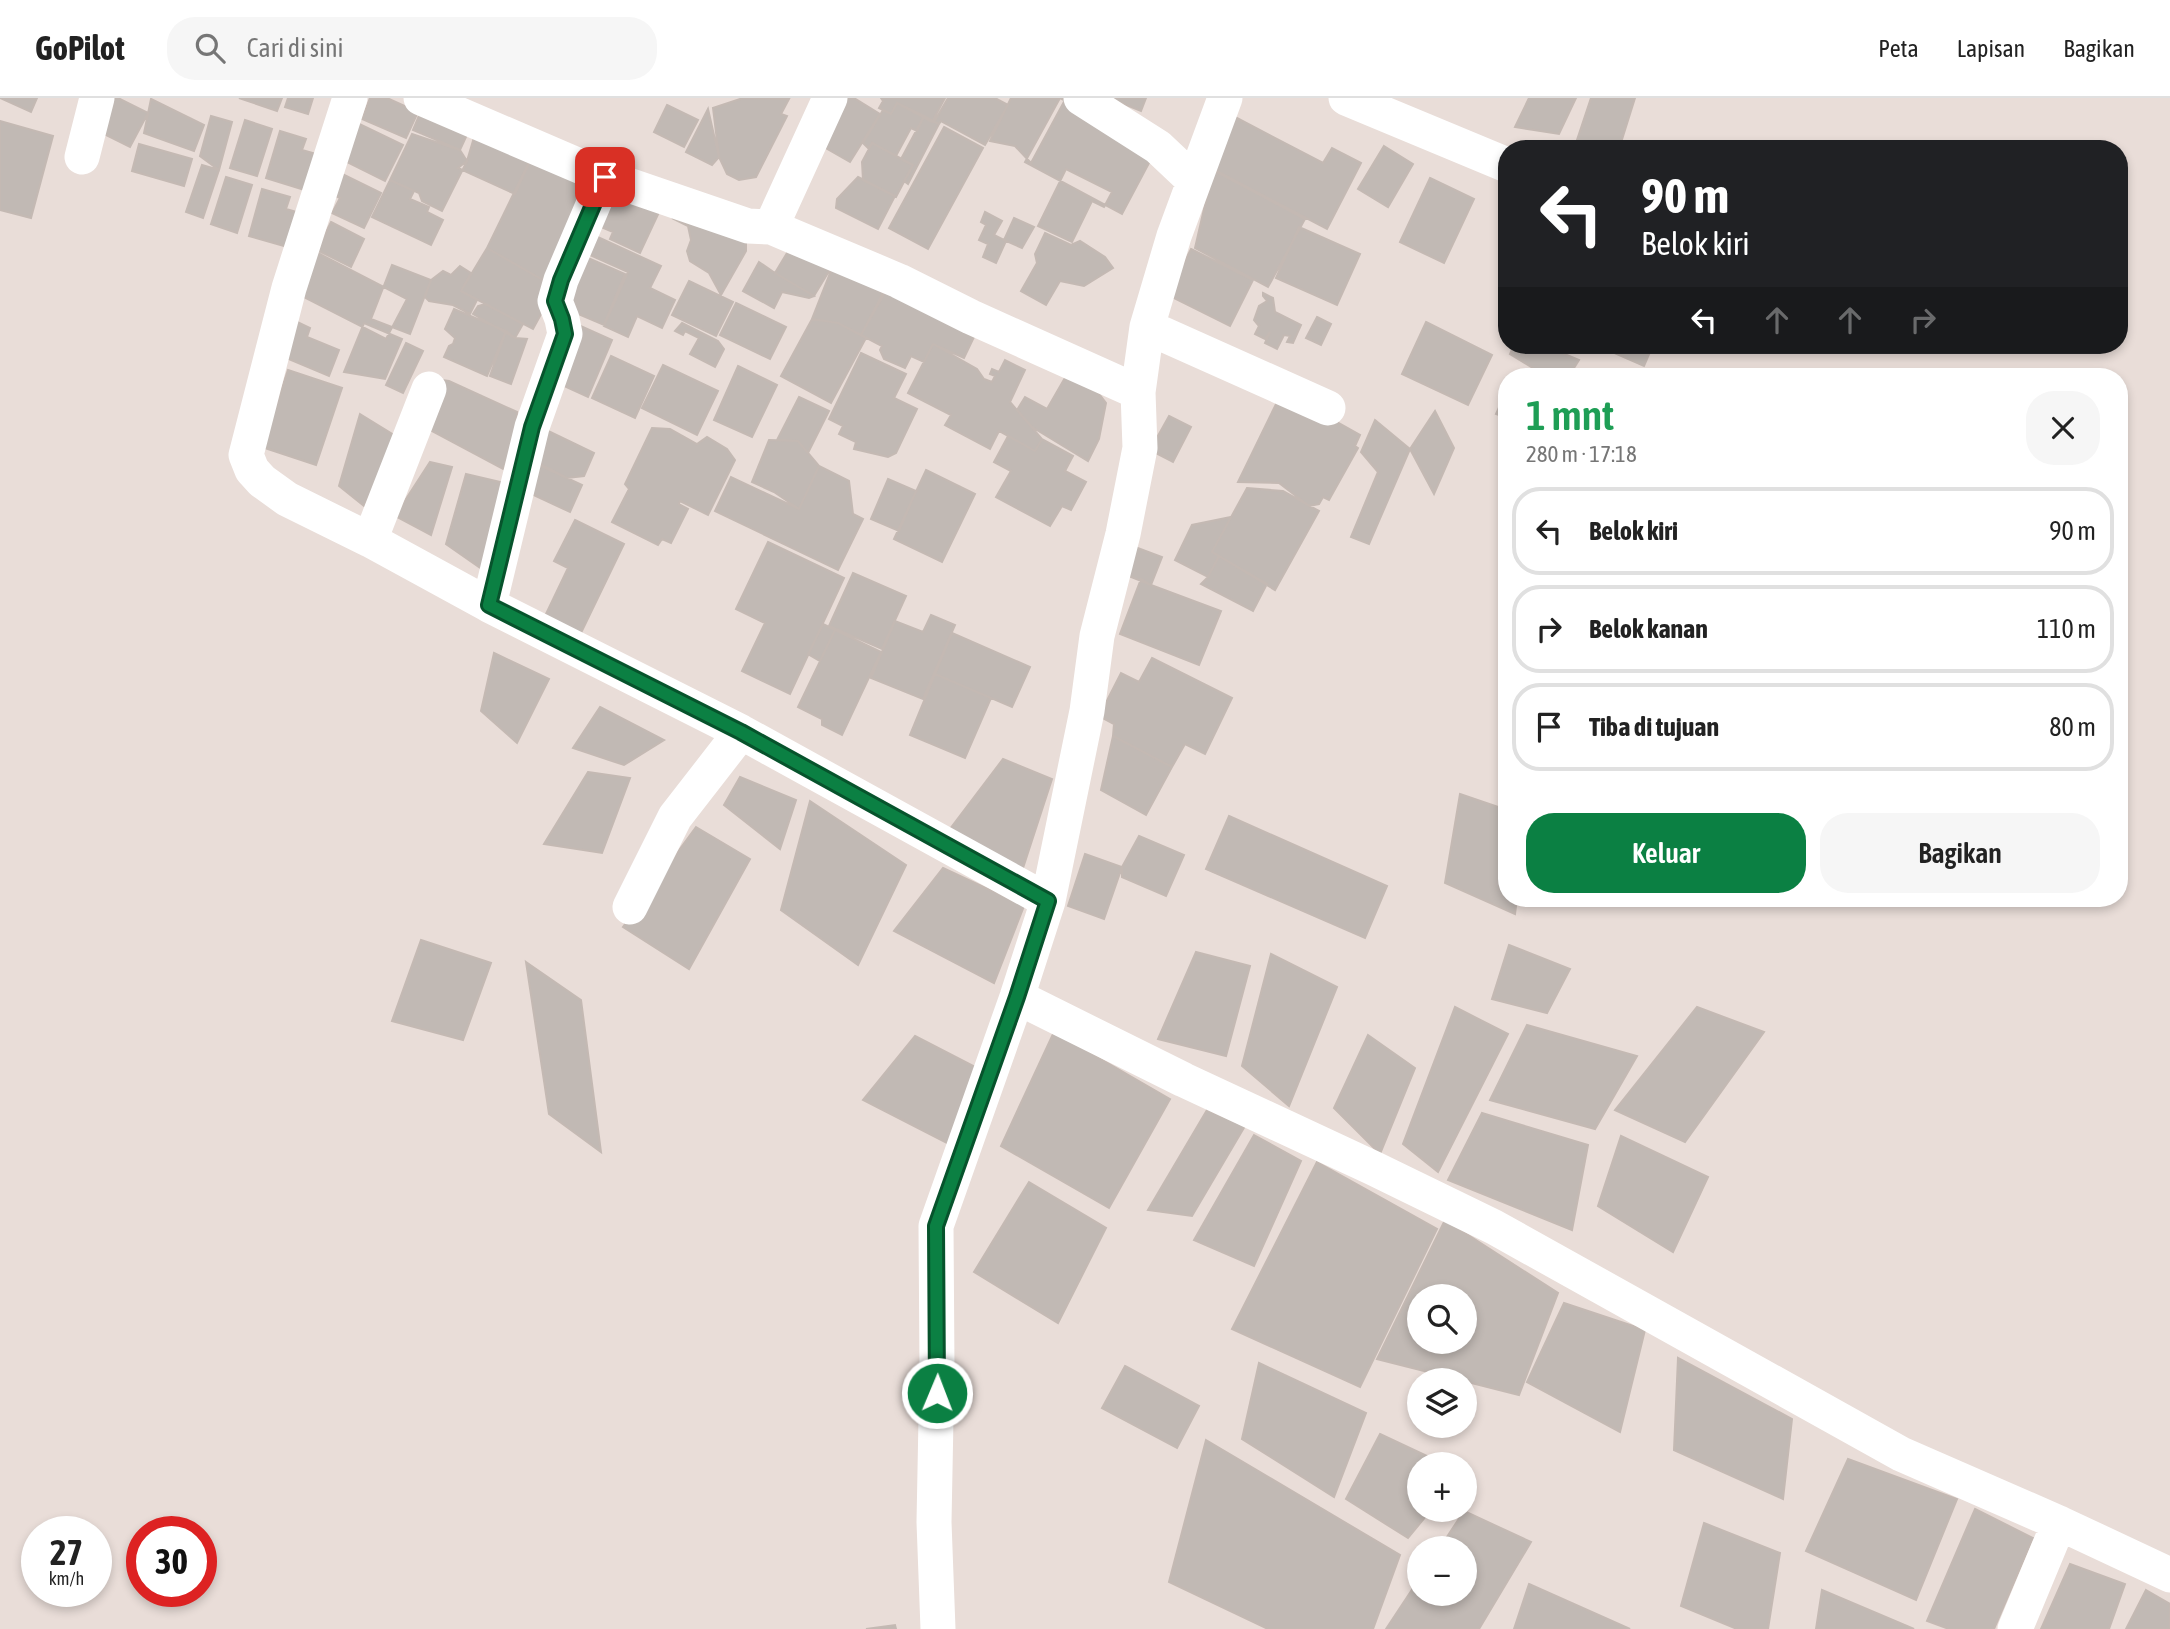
<!DOCTYPE html>
<html lang="id">
<head>
<meta charset="utf-8">
<style>
  body { margin:0; font-family:"Asap Condensed",sans-serif; background:#f6f6f6; color:#222; height:100vh; display:flex; flex-direction:column; font-size:26px; white-space:nowrap }
  * { box-sizing:border-box; margin:0 }
  p { font-size:23px; color:#767676 }
  .icon { flex:none; width:38px; height:38px; fill:none; stroke:currentColor; stroke-width:2; stroke-linecap:round; stroke-linejoin:round }
  .map { position:relative; flex:1; overflow:hidden }
  .side { position:absolute; left:1498px; top:270px; width:630px; height:539px; display:flex; flex-direction:column; background:#fff; border-radius:28px; box-shadow:0 4px 10px #0003 }
  .side>* { flex:none }
  .guide { position:absolute; left:1498px; top:42px; width:630px; height:214px; border-radius:28px; box-shadow:0 4px 10px #0003; background:#202124; color:#fff; overflow:hidden }
  .fabs { position:absolute; left:1407px; top:1186px; display:grid; gap:14px }
  .fabs a { display:grid; place-items:center; width:70px; height:70px; border-radius:50%; background:#fff; box-shadow:0 4px 10px #0003; font-size:35px }
  .speed { position:absolute; left:21px; top:1418px; display:flex; gap:14px; font-size:35px; font-weight:700; text-align:center }
  .speed>* { display:grid; place-content:center; width:91px; height:91px; border-radius:50%; background:#fff; box-shadow:0 4px 10px #0003; line-height:1 }
  .speed small { font-size:18px; font-weight:400 }
  .speed .limit { border:10px solid #d22; background:#fff; color:#111 }
  .pin { position:absolute; display:grid; place-items:center; width:60px; height:60px; color:#fff; margin:-30px; border-radius:14px; box-shadow:0 4px 10px #0006 }
  .me { position:absolute; width:77px; margin:-38px; rotate:1deg; stroke-linejoin:round; filter:drop-shadow(0 0 5px #0008) }
  .turn { display:flex; align-items:center; gap:24px; height:147px; padding:0 28px; font-size:32px }
  .turn .icon { width:91px; height:91px; stroke-width:2.5 }
  .turn b { display:block; font-size:49px; line-height:60px }
  .lanes { display:flex; align-items:center; height:66px; padding:0 28px; background:#0003; justify-content:center; gap:35px; direction:ltr }
  .lanes .off { opacity:.35 }
  .round { display:grid; place-items:center; flex:none; width:74px; height:74px; border-radius:28px; background:#f6f6f6 }
  .head { display:flex; align-items:center; justify-content:space-between; height:119px; padding:0 28px }
  h1 { font-size:42px; font-weight:600; line-height:52px; color:#1e9e55 }
  .action { display:flex; gap:14px; margin-top:auto; padding:14px 28px }
  .action a { flex:1; height:80px; border-radius:28px; background:#0b8043; color:#fff; font-size:28px; font-weight:600; line-height:80px; text-align:center }
  .action a+a { background:#f6f6f6; color:#222 }
  ul { padding:0; list-style:none }
  li { display:flex; align-items:center; gap:21px; height:88px; margin:0 14px 10px; padding:0 14px; border:4px solid #e0e0e0; border-radius:28px }
  li div { flex:1 }
  li b { display:block; font-size:26px }
  li em { font-style:normal }
  header { display:flex; align-items:center; gap:42px; box-sizing:border-box; height:98px; padding:0 35px; background:#fff; border-bottom:2px solid #e0e0e0 }
  header strong { font-size:33px }
  nav { display:flex; gap:38px; margin-inline-start:auto; font-size:24px }
  .search { width:490px; height:63px; background:#f6f6f6; display:flex; align-items:center; gap:18px; box-sizing:border-box; padding:0 24px; border-radius:28px; color:#767676; font-size:26px }
  .map>svg:first-child { display:block }
</style>
</head>
<body>
<header>
<strong>GoPilot</strong>
<div class="search"><svg class="icon" aria-label="search" viewBox="0 0 24 24"><circle cx="10" cy="10" r="6"/><path d="M15 15l6 6"/></svg>Cari di sini</div>
<nav><a>Peta</a><a>Lapisan</a><a>Bagikan</a></nav>
</header>
<div class="map">
<svg width="2170" height="1531" viewBox="0 0 2170 1531">
  <rect width="100%" height="100%" fill="#e9ddd8"/>
  <path fill="#c1b9b4" stroke="#c4b9b3" stroke-width="2" fill-rule="evenodd" d="M0,0H37L31,14Z
    M105,0H118L148,15L130,49L90,29Z
    M239,0H282L277,13Z
    M288,0H313L308,16L285,9Z
    M370,0H387L418,14L406,40L362,21Z
    M743,0L789,1L781,16L787,18L756,79L739,82L727,76L719,59L713,10Z
    M841,0H854L880,16L850,64L815,44Z
    M881,0H945L932,24L897,5L891,16L879,10L883,3Z
    M948,0H995L1008,7L985,47L941,23L939,26L934,24Z
    M1011,0H1066L1031,65L1015,48L990,43Z
    M1060,0L1157,50L1122,116L1025,64Z
    M1109,0H1146L1141,13Z
    M1529,0H1576L1559,36L1515,29Z
    M1591,0H1635L1619,51H1574Z
    M151,1L204,27L194,53L144,35Z
    M897,5L924,18L917,33L911,30L896,58L872,45L868,50L863,45L883,12L891,16Z
    M667,7L698,22L684,49L654,34Z
    M423,8L471,28L460,52L413,32Z
    M708,11L719,59L712,67L686,54Z
    M211,18L232,24L219,72L200,58Z
    M924,18L939,26L908,86L904,83L913,67L901,61Z
    M1235,19L1323,65L1332,50L1361,65L1327,131L1209,69Z
    M245,22L272,31L257,78L230,70Z
    M351,22L403,47L385,83L333,57Z
    M0,23L53,38L31,120L0,112Z
    M478,26L535,52L515,96L458,70L467,63Z
    M944,29L983,50L928,151L889,130Z
    M280,33L306,41L302,52L323,58L311,94L266,80Z
    M412,36L460,52L467,63L442,113L422,103L419,95L390,82Z
    M872,45L913,67L896,99L863,82L862,64Z
    M139,46L192,61L184,88L132,73Z
    M1384,48L1413,66L1388,109L1358,91Z
    M535,52L593,76L543,182L487,150Z
    M202,67L219,72L203,120L186,114Z
    M332,71L381,95L364,130L332,115L340,100L323,92Z
    M1066,71L1112,94L1104,109L1092,103L1072,144L1038,128Z
    M1213,72L1305,121L1268,189L1195,150Z
    M226,79L252,87L237,135L211,126Z
    M858,79L895,98L878,131L836,110L837,101Z
    M1430,80L1474,101L1444,165L1400,144Z
    M390,82L414,93L410,101L429,109L427,114L443,122L431,147L372,119Z
    M612,87L661,110L640,155L610,141L613,134L594,126Z
    M262,91L290,99L286,111L307,117L298,152L249,138Z
    M985,114L1002,123L994,137L1006,143L996,165L983,159L988,146L979,142L986,127L981,124Z
    M672,120L746,142V153L721,197L709,175L690,163L687,153L691,142L688,128Z
    M1014,120L1034,129L1022,150L1004,142Z
    M331,124L364,141L351,169L317,152Z
    M1299,129L1360,156L1337,207L1276,180Z
    M589,135L661,168L650,190L675,202L662,230L637,218L628,239L604,228L628,174L581,153Z
    M1045,135L1071,147L1080,143L1105,159L1113,170L1084,188L1060,183L1046,207L1021,193L1037,165L1035,156Z
    M487,150L543,182L546,207L533,231L461,193Z
    M1191,151L1253,182L1230,228L1168,197Z
    M316,154L407,201L386,241L296,195Z
    M787,155L809,158L831,170L814,198L775,175Z
    M579,156L625,176L604,227L557,207Z
    M759,164L775,175L814,198L809,200L782,194L774,210L743,193Z
    M834,165L884,196L861,237L838,225L812,221Z
    M392,167L431,182L410,236L371,221Z
    M460,168L471,175L461,193L477,202L470,216L453,207L429,203L425,199L431,182L443,173L451,177Z
    M689,183L733,204L716,238L672,217Z
    M884,193L974,239L964,260L933,246L924,264L911,258L905,270L884,261L880,252L882,248L861,237Z
    M1263,195L1273,200L1275,214L1301,227L1293,245L1287,244L1290,238L1284,237L1277,251L1265,245L1270,234L1265,241L1255,236L1259,228L1254,222L1259,208L1267,203L1263,198Z
    M736,205L786,229L770,261L720,237Z
    M485,206L523,226L515,240L473,216L478,208Z
    M454,211L506,233L487,278L444,259L449,248L453,246L455,240L445,231Z
    M1317,219L1331,226L1321,247L1306,240Z
    M812,221L838,225L866,240L831,305L781,278Z
    M293,222L310,230L307,239L339,252L329,278L279,257Z
    M1426,224L1492,257L1468,307L1402,276Z
    M364,225L402,241L385,281L344,274Z
    M682,225L718,243L724,251L715,269L690,256L699,240L685,233L683,237L675,233Z
    M576,226L612,242L588,299L551,282Z
    M506,233L515,240L527,241L511,286L490,278Z
    M406,245L423,253L403,295L386,287Z
    M933,246L977,271L984,281L992,284L995,278L990,276L992,271L999,274L1005,262L1025,272L1010,304L1042,341L1035,353L999,333L990,351L945,327L951,317L908,295Z
    M1514,247H1543L1579,262L1569,278H1546L1510,256Z
    M1606,247H1653L1644,268L1605,251Z
    M861,255L906,276L894,300L917,311L896,355L888,359L854,351L856,344L839,336L843,328L829,321Z
    M611,258L654,278L635,320L592,300Z
    M663,267L718,293L697,337L642,310Z
    M738,268L777,287L752,339L714,322Z
    M1070,271L1087,280L1106,305L1099,341L1088,363L1032,329L1017,312L1025,299L1047,311Z
    M288,272L342,290L316,367L262,349Z
    M442,282L449,283L517,314L516,344L503,371L419,326Z
    M1507,292V320L1496,316Z
    M799,299L829,313L808,355L798,343L777,342Z
    M1277,304L1310,309L1360,337L1355,348L1358,350L1329,402L1323,399L1319,406L1309,408L1279,385L1238,384Z
    M1435,313L1454,350L1434,396L1410,351Z
    M360,316L399,340L364,408L339,388Z
    M1169,318L1191,329L1173,364L1150,352Z
    M1375,322L1410,351L1369,446L1351,439L1378,374L1361,354Z
    M542,330L594,355L584,378L567,380L528,360Z
    M652,330L670,331L697,346L707,339L727,351L735,362L708,417L680,403L679,406L688,411L671,445L662,441L658,447L612,424L629,391L625,386Z
    M1008,338L1035,353L1042,341L1073,358L1065,373L1086,384L1071,412L1062,408L1050,428L996,399L1011,373L994,364Z
    M769,342L798,343L819,368L799,411L774,394L752,384Z
    M430,364L452,369L431,437L395,418Z
    M537,366L582,387L570,414L525,393Z
    M819,368L849,383L853,416L863,421L838,472L715,413L731,379L799,411Z
    M926,372L975,396L942,464L894,441Z
    M466,376L509,386L483,472L446,446Z
    M888,381L916,393L899,433L871,421Z
    M1247,390L1283,393L1319,413L1275,492L1212,454Z
    M1231,419L1212,454L1219,458L1208,479L1175,462L1192,427Z
    M575,422L624,446L581,535L545,518L568,470L554,463Z
    M768,444L844,480L790,596L742,573L765,525L736,511Z
    M1127,446L1162,459L1151,487L1116,473Z
    M1219,458L1267,486L1253,513L1201,486L1208,479Z
    M853,475L906,498L882,551L829,528Z
    M1141,481L1151,487L1221,513L1199,567L1120,536Z
    M931,517L955,527L923,601L871,580L895,523L923,534Z
    M823,526L835,532L820,563L808,556Z
    M835,532L881,554L842,637L822,627V621L798,609Z
    M952,535L1030,569L1012,609L935,576Z
    M494,555L549,581L517,645L481,613Z
    M1152,560L1232,600L1205,656L1185,646L1172,669L1113,638L1114,626L1099,618L1121,575L1139,584Z
    M935,576L991,600L965,660L910,637Z
    M600,609L664,642L624,667L573,650Z
    M1113,638L1172,669L1146,717L1101,692Z
    M1003,661L1052,681L1022,773L947,735Z
    M588,674L630,680L602,755L544,746Z
    M740,679L796,702L780,751L724,707Z
    M1460,696L1507,712V800H1517L1515,816L1445,785Z
    M810,703L906,767L858,867L781,812Z
    M1229,718L1387,788L1365,840L1206,771Z
    M696,729L750,761L689,871L623,829Z
    M1139,738L1184,757L1166,798L1122,779V769Z
    M1085,756L1122,769L1104,821L1068,808Z
    M943,770L1024,808L994,885L894,833Z
    M421,842L491,865L463,942L392,923Z
    M1509,847L1570,871L1547,915L1492,901Z
    M1196,854L1250,868L1226,958L1158,941Z
    M1271,856L1337,889L1289,1008L1242,968Z
    M526,864L581,902L601,1054L549,1016Z
    M1455,909L1508,936L1438,1074L1403,1046Z
    M1697,909L1764,934L1685,1044L1615,1012Z
    M1527,927L1637,958L1595,1031L1490,1002Z
    M1054,934L1170,1001L1109,1110L1001,1048Z
    M1368,937L1415,970L1380,1056L1334,1010Z
    M915,938L983,973L955,1049L863,1002Z
    M1207,1012L1245,1028L1192,1118L1148,1112Z
    M1482,1015L1588,1047L1572,1132L1448,1082Z
    M1254,1037L1301,1063L1254,1168L1194,1142Z
    M1621,1038L1708,1079L1673,1154L1598,1108Z
    M1317,1064L1437,1131L1360,1289L1232,1231Z
    M1029,1084L1106,1130L1058,1225L974,1174Z
    M1445,1122L1558,1195L1519,1297L1377,1261ZM1419,1199H1465V1244H1419Z
    M1564,1205L1645,1232L1620,1334L1527,1284Z
    M1678,1260L1792,1321L1783,1401L1674,1352Z
    M1259,1265L1366,1315L1334,1399L1242,1341Z
    M1125,1268L1199,1308L1177,1350L1102,1310Z
    M1380,1336L1446,1367H1419V1412H1431L1408,1440L1346,1401Z
    M1206,1342L1400,1457L1373,1531H1268L1169,1484Z
    M1848,1361L1957,1401L1916,1502L1806,1453Z
    M1975,1411L2033,1440L1994,1531H1949L1927,1523Z
    M1464,1413L1531,1444L1479,1531H1386L1419,1481V1496H1465V1451H1439Z
    M1704,1425L1780,1455L1768,1531H1737L1681,1508Z
    M2070,1466L2125,1486L2109,1531H2041Z
    M1529,1486L1630,1531H1514Z
    M1822,1492L1914,1531H1816Z
    M2146,1492L2170,1506V1531H2126Z
    M895,1527L896,1531H866Z"/>
  <g fill="none" stroke-linecap="round" stroke-linejoin="round">
    <path stroke="#fff" stroke-width="35" d="M350,0L289,190L246,357L252,372L262,383L287,401L370,442L489,507L741,634L1048,803
      M421,0L605,79L748,128L771,129L899,183L971,219L1138,294
      M1081,0L1158,49L1194,83
      M1346,0L1507,67
      M82,59L97,0
      M771,129L830,0
      M1147,229L1328,310
      M370,442L429,291
      M489,507L532,329L565,236L562,221L555,203L561,182L605,79
      M630,809L675,719L741,634
      M1017,899L1184,982L1373,1070L1494,1129L1901,1356L2059,1425L2170,1477
      M938,1531L934,1424L937,1269L936,1128L1017,899L1048,803L1087,613L1097,538L1123,436L1140,350L1138,294L1147,229L1174,138L1225,0
      M2015,1531L2059,1425"/>
  </g>
  <g fill="none" stroke-linecap="round" stroke-linejoin="round">
    <defs>
      <path id="route" d="M605,79L561,182L555,203L562,221L565,236L532,329L489,507L741,634L1048,803L1017,899L936,1128L937,1295"/>
    </defs>
    <use href="#route" stroke="#07532c" stroke-width="18"/>
    <use href="#route" stroke="#0b8043" stroke-width="12"/>
  </g>
</svg>
<div class="fabs">
<a><svg class="icon" aria-label="search" viewBox="0 0 24 24"><circle cx="10" cy="10" r="6"/><path d="M15 15l6 6"/></svg></a>
<a><svg class="icon" aria-label="layers" viewBox="0 0 24 24"><path d="M12 4l9 5-9 5-9-5zM3 14l9 5 9-5"/></svg></a>
<a>+</a>
<a>−</a>
</div>
<div class="speed"><div>27<small>km/h</small></div><div class="limit">30</div></div>
<div class="pin" style="left:605px;top:79px;background:#d93025"><svg class="icon" aria-label="arrive" viewBox="0 0 24 24"><path d="M6 21V4h12l-3 4 3 4H6"/></svg></div>
<svg class="me" style="left:937px;top:1295px" viewBox="-20 -20 40 40"><circle r="17" fill="#0b8043" stroke="#fff" stroke-width="3"/><path d="M0-11L8 9 0 5-8 9z" fill="#fff"/></svg>
<div class="guide">
<div class="turn"><svg class="icon" aria-label="left" viewBox="0 0 24 24"><path d="M17 20v-9H6M10 6l-5 5 5 5"/></svg><div><b>90 m</b>Belok kiri</div></div>
<div class="lanes"><svg class="icon" aria-label="left" viewBox="0 0 24 24"><path d="M17 20v-9H6M10 6l-5 5 5 5"/></svg><svg class="icon off" aria-label="ahead" viewBox="0 0 24 24"><path d="M12 20V5M6 11l6-6 6 6"/></svg><svg class="icon off" aria-label="ahead" viewBox="0 0 24 24"><path d="M12 20V5M6 11l6-6 6 6"/></svg><svg class="icon off" aria-label="right" viewBox="0 0 24 24"><path d="M7 20v-9h11M14 6l5 5-5 5"/></svg></div>
</div>
<section class="side">
<div class="head"><div><h1>1 mnt</h1><p>280 m · 17:18</p></div><a class="round"><svg class="icon" aria-label="close" viewBox="0 0 24 24"><path d="M6 6l12 12M18 6L6 18"/></svg></a></div>
<ul>
<li><svg class="icon" aria-label="left" viewBox="0 0 24 24"><path d="M17 20v-9H6M10 6l-5 5 5 5"/></svg><div><b>Belok kiri</b></div><em>90 m</em></li>
<li><svg class="icon" aria-label="right" viewBox="0 0 24 24"><path d="M7 20v-9h11M14 6l5 5-5 5"/></svg><div><b>Belok kanan</b></div><em>110 m</em></li>
<li><svg class="icon" aria-label="arrive" viewBox="0 0 24 24"><path d="M6 21V4h12l-3 4 3 4H6"/></svg><div><b>Tiba di tujuan</b></div><em>80 m</em></li>
</ul>
<div class="action"><a>Keluar</a><a>Bagikan</a></div>
</section>
</div>
</body>
</html>
